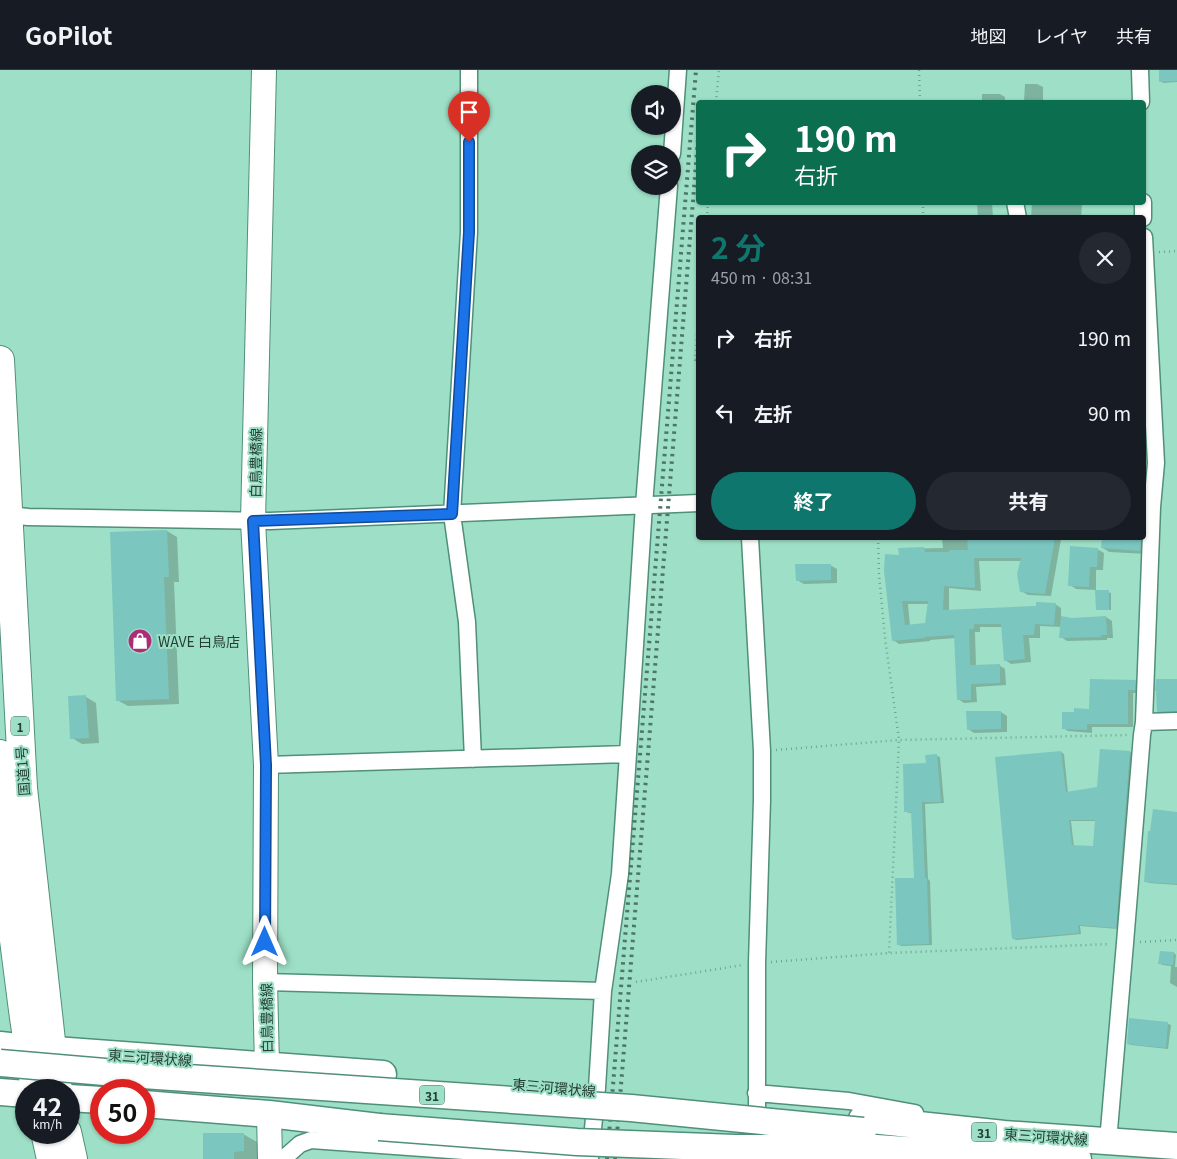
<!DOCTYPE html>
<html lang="ja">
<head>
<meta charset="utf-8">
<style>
  body { margin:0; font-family:Georgia,"Noto Sans JP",serif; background:#242831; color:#f1f3f6; height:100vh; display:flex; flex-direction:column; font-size:19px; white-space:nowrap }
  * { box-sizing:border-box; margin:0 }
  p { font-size:16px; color:#9ea1a6 }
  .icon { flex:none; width:28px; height:28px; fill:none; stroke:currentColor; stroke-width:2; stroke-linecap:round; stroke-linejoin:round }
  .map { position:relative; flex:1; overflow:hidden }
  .drawer { position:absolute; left:696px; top:145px; width:450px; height:325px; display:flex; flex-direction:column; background:#171b24; border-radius:5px; box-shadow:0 1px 4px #0004 }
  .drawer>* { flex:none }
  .guide { position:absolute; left:696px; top:30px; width:450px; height:105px; border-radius:5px; box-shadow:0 1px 4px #0004; background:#0b6e4f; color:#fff; overflow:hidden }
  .controls { position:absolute; left:631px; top:15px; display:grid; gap:10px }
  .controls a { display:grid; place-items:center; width:50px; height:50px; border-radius:50%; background:#171b24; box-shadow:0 1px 4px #0004; font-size:25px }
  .speed { position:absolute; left:15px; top:1009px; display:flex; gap:10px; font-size:25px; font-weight:700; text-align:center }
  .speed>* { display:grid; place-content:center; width:65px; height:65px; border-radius:50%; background:#171b24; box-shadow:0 1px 4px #0004; line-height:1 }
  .speed small { font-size:12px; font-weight:400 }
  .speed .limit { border:8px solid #d22; background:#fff; color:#111 }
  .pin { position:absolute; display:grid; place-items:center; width:42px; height:42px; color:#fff; margin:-51px -21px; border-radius:50% 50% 50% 0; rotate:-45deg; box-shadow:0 0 5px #0007 }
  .pin .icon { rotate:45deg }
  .me { position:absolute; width:55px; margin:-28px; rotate:0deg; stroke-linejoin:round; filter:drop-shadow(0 0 4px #0008) }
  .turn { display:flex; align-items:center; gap:18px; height:105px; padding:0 15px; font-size:22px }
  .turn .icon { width:65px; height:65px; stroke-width:2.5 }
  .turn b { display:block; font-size:35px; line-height:42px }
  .round { display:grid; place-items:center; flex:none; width:52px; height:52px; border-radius:26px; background:#242831 }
  .head { display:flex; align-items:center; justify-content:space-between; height:85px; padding:0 15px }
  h1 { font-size:30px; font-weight:700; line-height:38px; color:#0f766e }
  .action { display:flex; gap:10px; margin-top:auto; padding:10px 15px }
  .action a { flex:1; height:58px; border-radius:30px; background:#0f766e; color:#fff; font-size:20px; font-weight:700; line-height:58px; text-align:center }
  .action a+a { background:#242831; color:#f1f3f6 }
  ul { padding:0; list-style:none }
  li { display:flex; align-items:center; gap:15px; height:75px; padding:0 15px }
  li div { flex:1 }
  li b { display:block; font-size:19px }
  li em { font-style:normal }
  header { display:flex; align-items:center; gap:30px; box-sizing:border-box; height:70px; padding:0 25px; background:#171b24; border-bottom:1px solid #363941 }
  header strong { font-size:24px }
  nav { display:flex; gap:28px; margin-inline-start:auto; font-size:18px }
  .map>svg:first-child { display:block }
</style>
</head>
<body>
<header>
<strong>GoPilot</strong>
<nav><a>地図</a><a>レイヤ</a><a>共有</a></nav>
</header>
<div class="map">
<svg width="1177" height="1089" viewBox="0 0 1177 1089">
  <rect width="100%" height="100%" fill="#9ee0c7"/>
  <path fill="#0003" fill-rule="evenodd" d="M1160,0H1177V12L1163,13L1161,11Z
    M1025,14H1037L1043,17V32H1024Z
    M982,24H1000L1005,27V32H982Z
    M977,132H992L993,148H978Z
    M1032,132H1077L1082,135L1081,148H1031Z
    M1144,399L1148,401L1146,422H1144Z
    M167,461L177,467L179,512H174L179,634L128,636L117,630L111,463Z
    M942,468H1058L1061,469L1051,526L1028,525L1021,521V491H979L981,521L949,518V541L1037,537L1055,534L1061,538V547L1072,549L1106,547L1112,551L1113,568H1107V570L1067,571L1061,567L1062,557L1040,556V568H1029L1031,592L1011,594L1005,590L1003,557H980V562H975L976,596L999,595L1005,599L1006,615L976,617L977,632L964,633L958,629L956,568L930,570V571L899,574L893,570L900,479L943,478ZM908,534H929L926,554L910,556Z
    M1103,468L1140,470L1147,474V484L1109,482L1103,478Z
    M1097,479L1104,483L1103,500H1096V520L1076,519L1070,515Z
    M830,495L837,499V513L804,514L797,510Z
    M1108,522L1111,523V540H1100L1097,539Z
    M1177,610V642L1161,643L1158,641Z
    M1135,611L1141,614L1140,623H1133V657H1092V663L1068,661L1063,658L1076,644L1091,640Z
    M86,627L96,633L99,673L82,674L72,668Z
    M1001,642L1007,646V662L974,663L968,659Z
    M1102,680L1130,682L1133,684L1119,859L1080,856L1081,864L1016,870L1014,869L997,688L1061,682L1064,684L1068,723L1099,718ZM1071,751H1096L1094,778L1074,777Z
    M937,686L940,687L944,733L925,734L928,809L930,811L932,875L901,876L898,874L915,809L912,743H909L905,741L927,694Z
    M1177,743V815L1149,813L1145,811Z
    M1174,883L1176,885L1175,897H1177V917L1170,913L1171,896L1162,895L1160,893Z
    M1130,950L1168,954L1171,955L1168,979L1131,975L1128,974Z
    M243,1064L257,1072L258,1089H205Z"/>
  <path fill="#7cc6c0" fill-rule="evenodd" d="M1159,0H1177V11L1159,12Z
    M167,460L169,507H164L169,629L116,631L110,462Z
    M967,468H1055L1045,524L1020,522L1017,504L1021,488H974L975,518L944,516L943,540L1036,536V532L1056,533L1054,555L1035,554L1034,565H1023L1025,589L1004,591L1001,554H974V559H969L970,595L1000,594V613L971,614V630H957L954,565L925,567V568L892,571L884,501L885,484L899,485L898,478L924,477L925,482H949V480H968ZM902,531H928L925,553L905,555Z
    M1102,468L1141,469L1140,481L1101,478Z
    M1070,476L1098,478L1097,497H1090L1089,517L1068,516Z
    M795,494H831V510L796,511Z
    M1095,520H1109V540H1096Z
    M1061,546L1072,548L1106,546L1107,565H1101V567L1059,568Z
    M1090,609L1136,610L1135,620H1128V654H1087V660L1062,659V642H1074V638L1089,639Z
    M1156,609H1177V641L1157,642L1156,621H1155Z
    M86,625L89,668L70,669L68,626Z
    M966,641H1001V659L967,660Z
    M1100,679L1130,681L1116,858L1078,855L1079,863L1012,869L995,687L1061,681L1066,722L1097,717ZM1069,750H1095L1093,776L1072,775Z
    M937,684L941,732H922L925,808H927L929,874L897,875L895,808H914L911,742H904L903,694L926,693L925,685Z
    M1153,739L1177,742V814L1144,812L1148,761H1150Z
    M1160,881L1174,882L1173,895L1158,894Z
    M1129,948L1168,952L1166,978L1127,974Z
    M203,1063H244V1081L234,1082V1089H203Z"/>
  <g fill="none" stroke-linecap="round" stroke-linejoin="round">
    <defs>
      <path id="street" d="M469,0V162L452,444L467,552L473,689
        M1140,0L1141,32
        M672,84L678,0
        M1015,132L1018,148
        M1143,132V148
        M0,444L28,447L270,451L699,433
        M750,468L762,681V730L757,893V1087
        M1144,652L1177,651
        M628,684L644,435L669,116
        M266,695L628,684L620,804L603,921
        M265,912L603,921L597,1018L590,1089
        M756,1023L849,1031L915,1043
        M1109,1060L1125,873L1142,665L1144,652L1152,437L1156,393L1144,167
        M283,1089L300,1074L311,1070L575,1089"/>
      <path id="secondary" d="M264,0L253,451L266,695L265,912L267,996
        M269,1044L270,1089"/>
      <path id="primary" d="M0,975L28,978L383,1004
        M0,1022L26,1024
        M69,1028L101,1030
        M144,1034L269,1044L379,1057
        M862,1049L1004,1064L1177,1076
        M862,1077L1034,1089
        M1025,1080L1078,1089"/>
      <path id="highway" d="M0,290L23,718L52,980L58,1020
        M0,684L5,800L24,948L35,1020
        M45,1062L51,1089
        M67,1062L73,1089"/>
    </defs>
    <use href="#street" stroke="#508f79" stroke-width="19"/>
    <use href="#secondary" stroke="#508f79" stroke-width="26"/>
    <use href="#primary" stroke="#508f79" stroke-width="29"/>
    <use href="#highway" stroke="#508f79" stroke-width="30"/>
    <path stroke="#70a390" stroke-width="2.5" stroke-dasharray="1 4" stroke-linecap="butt" d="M919,0L920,32
      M716,32L719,0
      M923,132V148
      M707,148L708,132
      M1159,182L1177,181
      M699,240L695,290H699
      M878,468L879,505L885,568L899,670L889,883
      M776,680L899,670L1128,665
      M1140,872L1177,870
      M771,892L889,883L1110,874
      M636,912L743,895"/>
    <use href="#street" stroke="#fff" stroke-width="16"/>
    <use href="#secondary" stroke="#fff" stroke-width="24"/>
    <use href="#primary" stroke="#fff" stroke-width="26"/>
    <use href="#highway" stroke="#fff" stroke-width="28"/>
    <path stroke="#4e7667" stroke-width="4" stroke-dasharray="2.5 5" stroke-linecap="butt" d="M607,1089L696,0
      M615,1089L699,57"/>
    <defs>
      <path id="primary-bridge" d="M0,993L128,1004L631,1038L863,1061
        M379,1057L577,1072L735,1078L862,1077"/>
    </defs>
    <use href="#primary-bridge" stroke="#508f79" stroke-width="29" stroke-linecap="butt"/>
    <use href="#primary-bridge" stroke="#fff" stroke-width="26"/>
  </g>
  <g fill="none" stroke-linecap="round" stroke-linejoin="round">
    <defs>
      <path id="route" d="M265,872L266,695L253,451L452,444L469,162V72"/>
    </defs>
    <use href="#route" stroke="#114b97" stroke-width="12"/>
    <use href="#route" stroke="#1a73e8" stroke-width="9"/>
  </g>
  <defs>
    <symbol id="shop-disc" viewBox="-11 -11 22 22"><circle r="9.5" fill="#ad2c78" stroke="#9ee0c7"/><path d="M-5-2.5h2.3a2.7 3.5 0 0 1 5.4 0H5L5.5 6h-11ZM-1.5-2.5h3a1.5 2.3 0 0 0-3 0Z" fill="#fff"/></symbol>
  </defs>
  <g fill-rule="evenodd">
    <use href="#shop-disc" x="126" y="557" width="28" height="28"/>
  </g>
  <g text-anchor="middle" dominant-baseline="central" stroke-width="4" stroke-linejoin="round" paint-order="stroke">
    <g fill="#9ee0c7" stroke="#496f61" stroke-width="1">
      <rect x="11" y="646.5" width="18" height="19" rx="4"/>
      <rect x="419.5" y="1015.5" width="25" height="19" rx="4"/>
      <rect x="971.5" y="1052.5" width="25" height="19" rx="4"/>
    </g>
    <g font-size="12" font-weight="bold" fill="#243f35">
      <text x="20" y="656">1</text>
      <text x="432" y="1025">31</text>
      <text x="984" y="1062">31</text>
    </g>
    <g font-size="14" fill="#243f35" stroke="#9ee0c7">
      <text transform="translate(255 393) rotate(-89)">白鳥豊橋線</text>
      <text transform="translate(22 701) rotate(-94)">国道1号</text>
      <text transform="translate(266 948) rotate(-91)">白鳥豊橋線</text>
      <text transform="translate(150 987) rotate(4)">東三河環状線</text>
      <text transform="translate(554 1017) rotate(5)">東三河環状線</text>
      <text transform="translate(1046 1066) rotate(4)">東三河環状線</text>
    </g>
    <g font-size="14" fill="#243f35" stroke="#9ee0c7" text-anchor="start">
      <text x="158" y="571">WAVE 白鳥店</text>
    </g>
  </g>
</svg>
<div class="controls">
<a><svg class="icon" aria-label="sound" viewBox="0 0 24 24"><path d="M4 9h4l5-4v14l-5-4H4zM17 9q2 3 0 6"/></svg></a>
<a><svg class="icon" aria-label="layers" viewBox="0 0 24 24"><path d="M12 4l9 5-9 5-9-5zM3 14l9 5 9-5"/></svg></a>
</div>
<div class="speed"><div>42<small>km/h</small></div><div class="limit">50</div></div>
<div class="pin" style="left:469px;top:72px;background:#d93025"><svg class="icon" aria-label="arrive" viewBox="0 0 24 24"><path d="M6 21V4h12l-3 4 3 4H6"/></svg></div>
<svg class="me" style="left:265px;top:872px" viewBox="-20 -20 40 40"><path d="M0-17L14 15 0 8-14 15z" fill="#1a73e8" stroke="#fff" stroke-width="4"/></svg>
<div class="guide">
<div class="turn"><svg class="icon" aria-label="right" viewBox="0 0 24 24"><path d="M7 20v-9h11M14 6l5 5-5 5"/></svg><div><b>190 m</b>右折</div></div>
</div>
<section class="drawer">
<div class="head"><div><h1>2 分</h1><p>450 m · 08:31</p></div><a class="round"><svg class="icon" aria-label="close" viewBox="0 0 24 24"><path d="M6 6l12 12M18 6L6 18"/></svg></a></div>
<ul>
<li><svg class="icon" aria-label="right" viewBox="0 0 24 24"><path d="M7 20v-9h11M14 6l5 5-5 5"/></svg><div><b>右折</b></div><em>190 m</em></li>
<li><svg class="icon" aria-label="left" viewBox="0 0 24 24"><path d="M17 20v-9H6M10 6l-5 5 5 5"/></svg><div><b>左折</b></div><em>90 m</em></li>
</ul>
<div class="action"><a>終了</a><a>共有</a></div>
</section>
</div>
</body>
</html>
